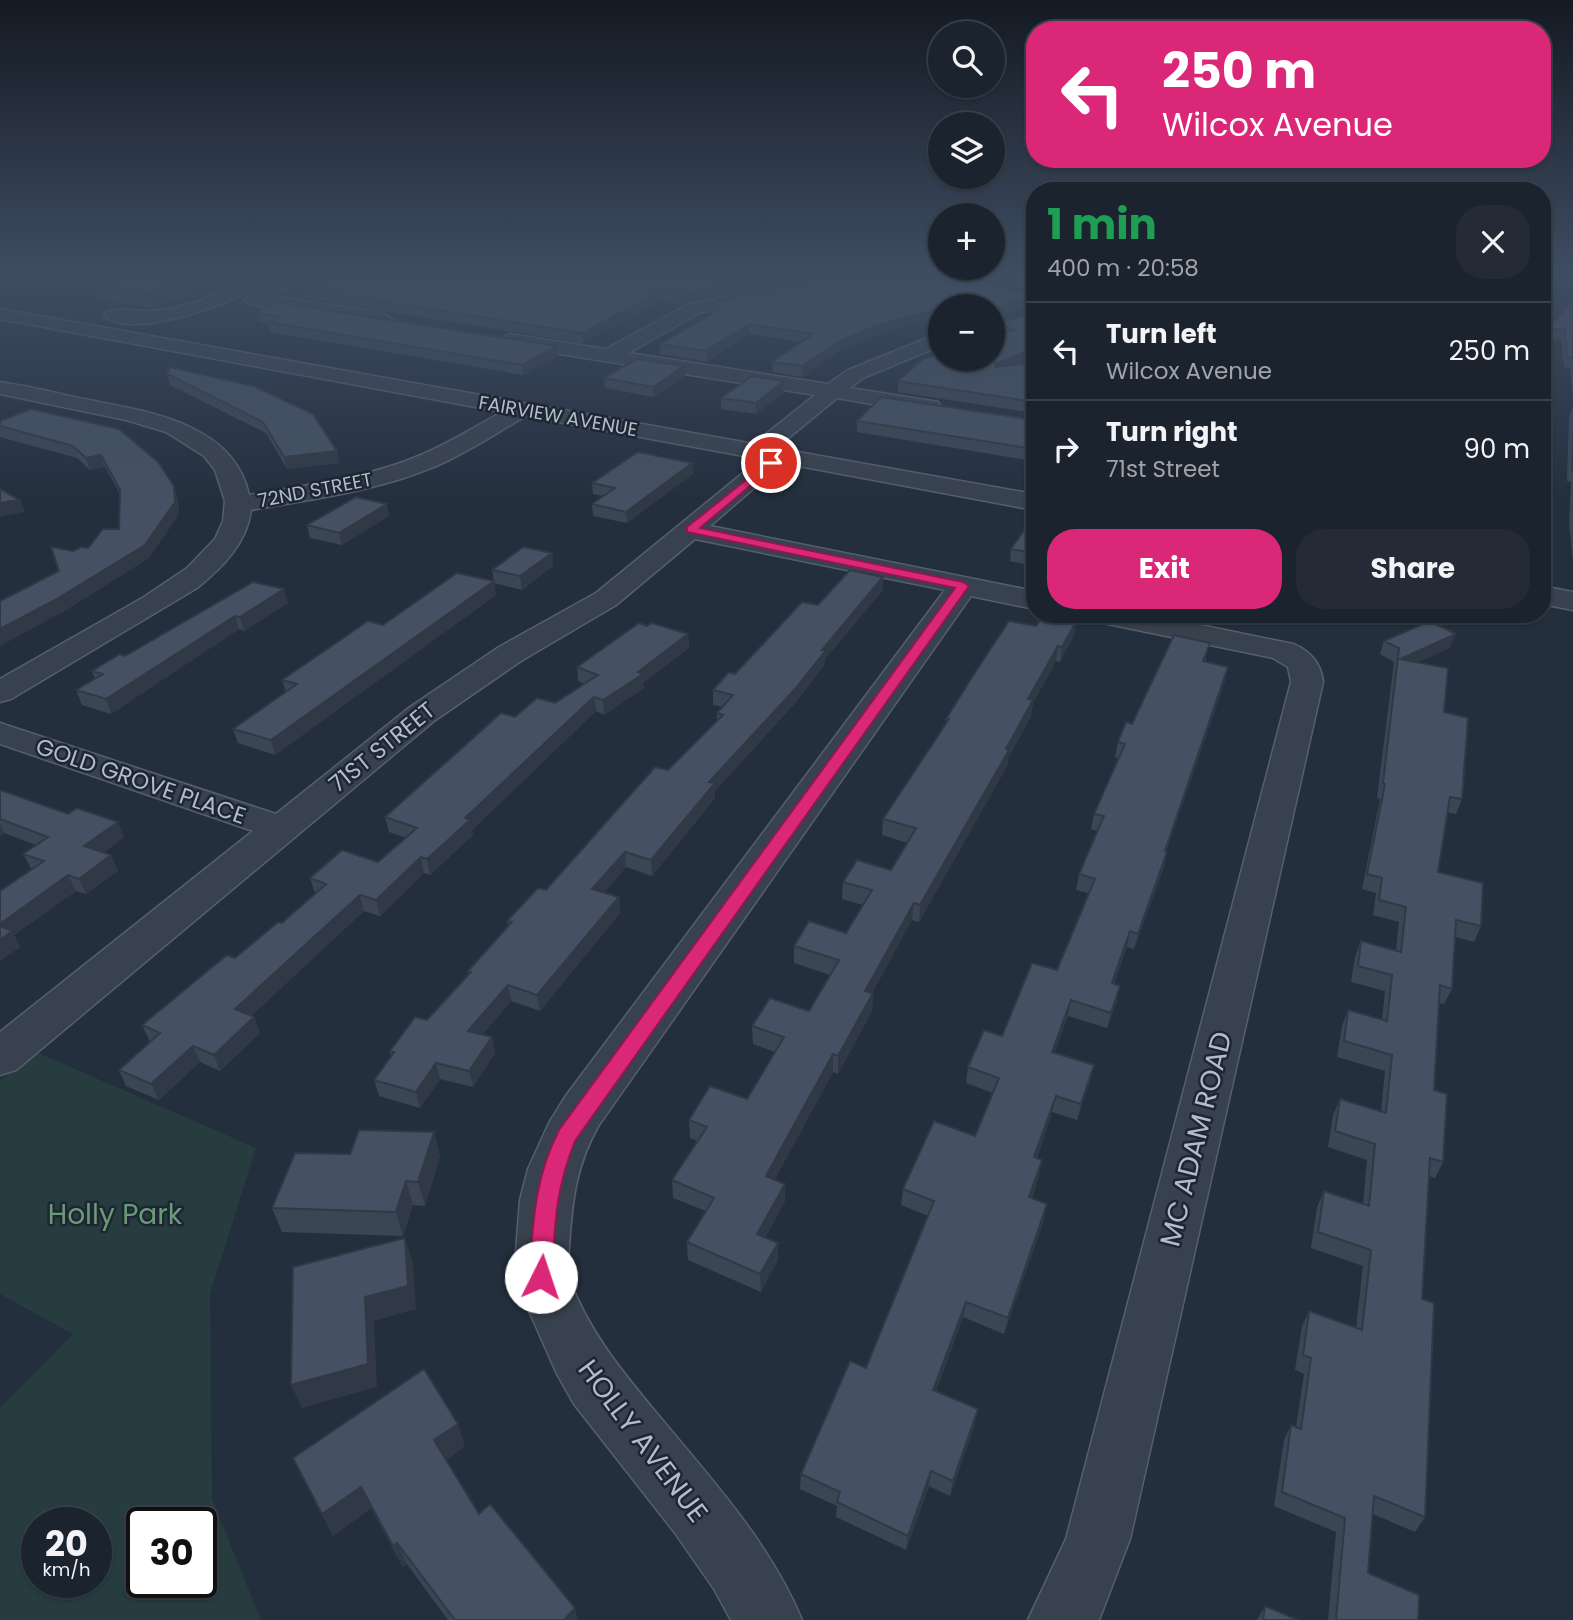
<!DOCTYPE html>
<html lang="en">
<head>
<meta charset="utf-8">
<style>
  body { margin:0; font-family:Poppins,sans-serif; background:#242b36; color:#f1f3f6; height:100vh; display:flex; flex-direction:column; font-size:26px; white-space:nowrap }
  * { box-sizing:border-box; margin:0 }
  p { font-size:23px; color:#a0a4aa }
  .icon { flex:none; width:38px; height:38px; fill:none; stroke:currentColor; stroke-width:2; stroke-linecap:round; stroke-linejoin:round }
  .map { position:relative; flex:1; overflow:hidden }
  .sheet { position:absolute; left:1026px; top:182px; width:525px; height:441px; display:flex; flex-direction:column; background:#1b232e; border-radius:28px; box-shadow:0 2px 5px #0004,0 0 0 2px #39404a }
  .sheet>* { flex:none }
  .top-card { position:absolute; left:1026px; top:21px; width:525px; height:147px; border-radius:28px; box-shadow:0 2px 5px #0004,0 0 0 2px #39404a; background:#db2777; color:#fff; overflow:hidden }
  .controls { position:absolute; left:928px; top:21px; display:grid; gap:14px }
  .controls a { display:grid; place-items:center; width:77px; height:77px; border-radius:50%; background:#1b232e; box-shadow:0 2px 5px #0004,0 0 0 2px #39404a; font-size:35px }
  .speed { position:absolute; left:21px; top:1507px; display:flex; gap:14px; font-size:35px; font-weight:700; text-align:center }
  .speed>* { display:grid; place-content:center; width:91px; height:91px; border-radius:50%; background:#1b232e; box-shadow:0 2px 5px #0004,0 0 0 2px #39404a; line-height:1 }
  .speed small { font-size:18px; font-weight:400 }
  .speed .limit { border:4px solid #111; border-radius:10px; background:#fff; color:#111 }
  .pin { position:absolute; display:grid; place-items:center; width:60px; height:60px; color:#fff; margin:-30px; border:4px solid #fff; border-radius:50%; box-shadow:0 2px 7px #0007 }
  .me { position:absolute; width:77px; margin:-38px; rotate:4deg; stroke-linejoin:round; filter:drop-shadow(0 0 5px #0008) }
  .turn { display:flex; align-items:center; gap:24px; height:147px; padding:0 21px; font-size:32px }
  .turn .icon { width:91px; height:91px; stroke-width:2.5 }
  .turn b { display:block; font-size:49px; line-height:60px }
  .round { display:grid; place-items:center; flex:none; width:74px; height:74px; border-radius:28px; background:#242b36 }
  .headline { display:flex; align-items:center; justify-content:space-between; height:119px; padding:0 21px }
  h1 { font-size:42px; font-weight:700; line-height:52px; color:#1e9e55 }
  .button { display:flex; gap:14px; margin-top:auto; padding:14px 21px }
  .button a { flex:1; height:80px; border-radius:28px; background:#db2777; color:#fff; font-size:28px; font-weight:700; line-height:80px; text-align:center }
  .button a+a { background:#242b36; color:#f1f3f6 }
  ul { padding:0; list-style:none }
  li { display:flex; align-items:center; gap:21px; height:98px; padding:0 21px; border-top:2px solid #39404a }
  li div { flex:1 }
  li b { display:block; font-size:26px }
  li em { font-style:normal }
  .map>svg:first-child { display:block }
</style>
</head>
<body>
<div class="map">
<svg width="1573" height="1620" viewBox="0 0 1573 1620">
  <rect width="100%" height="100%" fill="#242f3e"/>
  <path fill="#263c3f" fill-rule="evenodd" d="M36,1052L256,1148L210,1294L212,1499L261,1620H0V1408L73,1334L0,1294V1081ZM37,1522H96V1582H37ZM142,1522H201V1582H142Z"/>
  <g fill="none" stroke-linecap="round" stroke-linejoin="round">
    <defs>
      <path id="minor" d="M258,272H278C257,297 128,344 104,315C112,305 138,312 151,311C189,309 225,291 258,272Z
        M290,272H310L272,296L383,313L392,319L383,325L253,305L244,300Z
        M811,272H834L799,289L699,313L629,353L828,384L848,370L940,333V346L863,378L850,388L938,402L941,407L938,412L930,414L837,398L786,440L787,450L1034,494V510L783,463L710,526L1034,591V609L971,596L599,1125C576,1164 572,1202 569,1247C569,1256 566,1270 569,1278C588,1331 624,1374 659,1416C712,1480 770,1543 802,1620H731L714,1589L675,1533L574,1404L557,1374L514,1277L520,1200L528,1169L549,1123L565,1097L945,590L695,539L616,605L521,661L434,721L16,1070L0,1075V1032L253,831L0,744V723L276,814L410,707L499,647L596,593L760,459L526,416C496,433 467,453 436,466C377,491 313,499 251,510C247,543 222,568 197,588L11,699L0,702V679L144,597L187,568L215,539L223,521L225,501L215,470L204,456L166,432L126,420L0,394V382C28,386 56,393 84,399C144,411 234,422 249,495C308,485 367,478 421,455C449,443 475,427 502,412L0,319V309L765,446L763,439L766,434L815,395L510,346L500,340L510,334L606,349L687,305L787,281Z
        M1542,586L1573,592V610L1542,604Z
        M1088,614H1147L1293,644C1310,651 1321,663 1323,682L1130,1539L1099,1620H1028L1066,1539L1291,682L1288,667L1273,658L1103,623L1093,620Z"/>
    </defs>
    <use href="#minor" stroke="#565f6c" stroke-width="3"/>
    <use href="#minor" fill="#38414e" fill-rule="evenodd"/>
  </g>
  <path fill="#3b4654" d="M135,272H235L237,279L152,308L99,299L95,285Z
    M345,272H803L786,278L681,305L662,300L583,343L303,298L301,289Z
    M938,272H1034V291L970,275Z
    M800,282L1033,306H940L840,351L802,377L773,372L772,362L801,342L749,334L707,362L661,354L660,344L711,314L709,313L708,304Z
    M1573,301V400L1570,368L1564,367L1561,340L1544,337L1548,328Z
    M256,313L559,356L523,375L270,332L268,324L258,322Z
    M1034,313V359L1019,365L1034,363V413L898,392V381L999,335L994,333L995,323Z
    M684,366L685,376L653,397L605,388L604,378Z
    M170,367L340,463L287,469L266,433L170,385L167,374Z
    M784,392L756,414L721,409V398Z
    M1573,407V562L1569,522L1571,482L1567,481L1569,416Z
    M31,409L178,499L179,514L149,558L61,613L59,571L73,551L88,548L119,529L120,494L105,467L90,470L77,458L0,437V421Z
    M1034,420V461L857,432V421Z
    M692,463L693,474L627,523L593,516L592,504L604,496L593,494L592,483Z
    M389,516L342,545L310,538L307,525Z
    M1034,528V566L1010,561L1011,549Z
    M552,553L553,566L522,590L494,583L496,595L275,755L238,743L233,729L286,692L282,680L383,625L494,581L492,570Z
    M883,577L882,591L825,659V664L796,702L715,791V798L652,876L626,867L604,893L619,897L620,913L540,1011L511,1001L482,1035L492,1037L495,1053L473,1087L440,1079L420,1108L379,1096L374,1080L391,1056L390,1051L427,1020L469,975L468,971L508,926L507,921L546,890L668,770L717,720V713L723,707L713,705V690L735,674L818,605Z
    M253,582L288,603L244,631L239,629L111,714L82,705L76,690L95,679L92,671L125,656Z
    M647,626L688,634L689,648L643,683L644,688L604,715L596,711L472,830L473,835L430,875L424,873L380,916L364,911L251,1016L254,1017L260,1033L220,1071L200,1062L159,1100L126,1086L119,1070L150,1042L142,1025L282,923L315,893L310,878L378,862L406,838L389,832L385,817L515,717L555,703L585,684L578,681L577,667Z
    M1036,626L1075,633L1060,662L1056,661L1033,703L1031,716L1008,758L1007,766L919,922L912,920L872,993H873L872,1011L838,1074L833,1072L775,1179L785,1201L765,1238L778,1260L761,1292L688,1260L687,1242L706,1211L673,1198L672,1180L697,1141L690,1138L689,1120L747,1099L775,1052L753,1044L752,1026L809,1011L830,975L794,963V946L846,933L863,905L842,899L843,882L891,870L908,843L882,835L883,819L946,723V719Z
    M1384,641L1450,648L1418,662L1444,712L1462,799L1456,814L1447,812L1438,872L1481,926L1474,942L1455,937L1452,989L1444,1004L1439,1003L1434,1090L1443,1162L1435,1178L1429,1176L1422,1299L1425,1517L1415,1532L1373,1514L1368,1573L1418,1620H1328L1336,1532L1274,1506L1284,1440L1291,1425L1296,1427L1304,1374L1295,1370L1302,1326L1309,1311L1356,1328L1363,1266L1311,1248L1317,1207L1324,1191L1363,1204L1367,1160L1328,1147L1333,1115L1340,1099L1381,1112L1385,1071L1337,1057L1342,1026L1348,1010L1382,1020L1385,991L1351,982L1355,957L1361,941L1396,950L1399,922L1373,915L1376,893L1362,889L1380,799L1377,798L1394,662L1380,654Z
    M1207,657L1205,662L1228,667L1225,681L1166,852H1167L1164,867L1134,949L1127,947L1114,984L1117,1001L1107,1028L1068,1016L1054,1053L1094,1065L1090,1081L1077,1120L1052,1112L1037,1158L1039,1176L1032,1198L1044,1220L1004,1334L963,1317L936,1391L975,1424L950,1496L929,1486L906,1550L836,1517L837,1506L800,1489L801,1474L866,1368L928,1216L901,1205L903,1189L975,1136L993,1093L966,1083L968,1067L1002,1036L1057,970L1088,893L1076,890L1079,874L1098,831L1091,829L1094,814L1118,758L1115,757L1118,742L1132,724Z
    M0,790L68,814L118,822L124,837L103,853L111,855L118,871L86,894L76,891L14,935L20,947L0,961L32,870L23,854L36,845L4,833L0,836Z
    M434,1132L440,1156L425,1206L413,1205L403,1236L282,1232L272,1208L350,1154Z
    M465,1446L446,1460L479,1514L578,1620H448L407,1564L403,1567L371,1508L333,1536L293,1458Z
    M1265,1606L1298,1620H1257Z"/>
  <path fill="#303945" d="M212,272H235L237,279L152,308L147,294Z
    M775,272H803L786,278L681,305L680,296Z
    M661,291L662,300L583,343L582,333Z
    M1034,297L1033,306L992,316V307Z
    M940,308V317L874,336L840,351L802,377V366L840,341L875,326Z
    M749,324V334L707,362L706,351Z
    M557,346L559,356L523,375L522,365Z
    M1034,349V359L994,375L995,364Z
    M684,366L685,376L653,397V387Z
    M784,381V392L756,414V403Z
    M337,451L340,463L287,469L284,457Z
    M101,455L105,467L90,470L86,458Z
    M692,463L693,474L627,523L626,512Z
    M174,486L178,499L179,514L149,558L61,613L0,646V629Z
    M20,500L25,512L0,517V503Z
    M387,504L389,516L342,545L339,533Z
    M552,553L553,566L522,590L520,576Z
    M883,577L882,591L825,659V664L796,702L715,791V798L652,876L651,860L709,782Z
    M494,581L496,595L275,755L271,740Z
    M284,589L288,603L244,631L240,617Z
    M235,616L239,629L111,714L106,699Z
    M1078,618L1075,633L1060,662L1062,647Z
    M688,634L689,648L643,683L644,688L604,715L603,700L638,672Z
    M1456,634L1450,648L1395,673L1400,659Z
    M1058,646L1056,661L1033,703L1031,716L1008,758L1007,766L919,922L920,905L1006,749L1028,699Z
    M1228,667L1225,681L1161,866L1165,851Z
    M594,697L596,711L472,830L473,835L430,875L427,859L465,818Z
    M118,822L124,837L91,861L84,846Z
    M0,824L4,833L0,836Z
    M625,852L626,867L594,905L592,889Z
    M1167,852L1164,867L1134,949L1138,934Z
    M111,855L118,871L86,894L79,879Z
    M421,857L424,873L380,916L376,900Z
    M68,875L76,891L14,935L20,947L0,961V924Z
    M360,895L364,911L241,1025L235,1009Z
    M619,897L620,913L540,1011L537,995Z
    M914,903L912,920L864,1008L865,991Z
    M1130,931L1127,947L1108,999L1112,983Z
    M508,985L511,1001L472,1047L468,1031Z
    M1120,986L1117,1001L1107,1028L1111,1013Z
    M873,993L872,1011L838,1074V1056Z
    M1071,1000L1068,1016L1049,1068L1052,1052Z
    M254,1017L260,1033L220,1071L214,1055Z
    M492,1037L495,1053L473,1087L469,1071Z
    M193,1046L200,1062L159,1100L151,1084Z
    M833,1054V1072L767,1194L766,1176Z
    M436,1063L440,1079L420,1108L416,1092Z
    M1094,1065L1090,1081L1077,1120L1081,1104Z
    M1056,1096L1052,1112L1031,1173L1034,1157Z
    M434,1132L440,1156L425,1206L418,1182Z
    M1042,1160L1039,1176L1026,1213L1029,1197Z
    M406,1181L413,1205L403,1236L396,1212Z
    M785,1184V1201L757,1252V1234Z
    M1047,1204L1044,1220L1004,1334L1008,1318Z
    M405,1238L413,1262L416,1309L374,1321L377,1387L302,1408L291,1385L365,1297Z
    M778,1243V1260L761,1292L760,1274Z
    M966,1302L963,1317L931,1405L933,1390Z
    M978,1409L975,1424L950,1496L953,1481Z
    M458,1424L465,1446L442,1463L434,1440Z
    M931,1471L929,1486L906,1550L908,1536Z
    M361,1487L371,1508L333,1536L322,1514Z
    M397,1543L407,1564L403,1567L393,1546Z
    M575,1608L578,1620H564Z"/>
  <path fill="#455162" stroke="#303945" stroke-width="2" d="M135,272H212L147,294L95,285Z
    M345,272H775L680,296L661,291L582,333L301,289Z
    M821,272H922L976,280L1034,297L992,308V306H940V308L875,326L840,341L802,366L772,362L813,334L749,324L706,351L660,344L722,308L708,304L800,282Z
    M997,272H1034V281Z
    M1573,301V358L1567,357L1565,330L1548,328Z
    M275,302L557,346L522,365L268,322L281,317L256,313Z
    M1034,313V349L995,364L996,367L1034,363V402L898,381L923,359L940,354V359H992V337L1014,330L995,323Z
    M637,359L684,366L653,387L604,378Z
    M170,367L253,386L313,414L337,451L284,457L263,422L167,374Z
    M752,376L784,381L756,403L721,398Z
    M881,397L1034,420V449L857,421Z
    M31,409L119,429L158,462L174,486L175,502L145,545L55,600L0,629V601L59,571L51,547L73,551L81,547L88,548L103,529H119L120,490L101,455L86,458L73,446L0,426V421Z
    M1573,433V470H1572Z
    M638,452L692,463L626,512L592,504L615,488L592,483Z
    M0,489L20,500L0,503Z
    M356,497L387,504L339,533L307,525Z
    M1027,526L1034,528V553L1011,549Z
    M523,547L552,553L520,576L492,570Z
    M850,570L883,577L822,650H826L796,688L709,782L715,783L651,860L625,852L592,889L619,897L537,995L508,985L468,1031L492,1037L469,1071L436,1063L416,1092L374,1080L394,1052L390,1051L415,1017L427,1020L471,972L468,971L512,922L507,921L538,888L546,890L655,767L668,770L723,715L717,713L733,695L713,690L729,672L735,674L802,602L818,605Z
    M457,573L494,581L271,740L233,729L297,684L282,680L368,621L383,625Z
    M253,582L284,589L240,617L235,616L106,699L76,690L103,674L92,671L120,654L125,656Z
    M1044,614H1059L1078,618L1062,647L1058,646L1028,699L1033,700L1006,749L1009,750L920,905L914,903L865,991L873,993L838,1056L833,1054L766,1176L785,1184L757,1234L778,1243L760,1274L687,1242L714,1198L672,1180L707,1127L689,1120L710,1086L747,1099L784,1037L752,1026L770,998L809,1011L839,960L794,946L809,921L846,933L872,890L843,882L857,860L891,870L916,828L883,819L949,719H946L974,674L1009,621L1036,626Z
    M1430,621L1456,634L1400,659L1448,668L1444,712L1468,718L1462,799L1450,797L1438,872L1483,883L1481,926L1456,920L1452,989L1440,985L1434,1090L1447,1094L1443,1162L1430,1158L1422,1299L1434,1303L1425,1517L1374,1496L1368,1573L1419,1595L1418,1620H1336L1345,1518L1282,1492L1291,1425L1301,1429L1311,1358L1303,1355L1309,1311L1362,1330L1371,1250L1318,1232L1324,1191L1369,1206L1375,1144L1335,1131L1340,1099L1386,1113L1392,1055L1344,1041L1348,1010L1387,1021L1392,975L1358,966L1361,941L1401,952L1406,907L1379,900L1382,878L1367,874L1385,784L1383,783L1399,648L1384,641Z
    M639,623L647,626L652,623L688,634L638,672L643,674L603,700L594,697L465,818L470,820L427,859L421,857L376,900L360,895L235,1009L254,1017L214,1055L193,1046L151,1084L119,1070L160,1033L142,1025L227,955L235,958L278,922L282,923L326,884L310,878L342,850L378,862L417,828L385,817L501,713L515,717L537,698L555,703L598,675L577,667Z
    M1174,635L1210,643L1203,661L1228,667L1165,851L1167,852L1138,934L1130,931L1112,983L1120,986L1111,1013L1071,1000L1052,1052L1094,1065L1081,1104L1056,1096L1034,1157L1042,1160L1029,1197L1047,1204L1008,1318L966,1302L933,1390L978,1409L953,1481L931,1471L908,1536L837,1502L840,1492L801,1474L850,1361L866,1368L934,1201L903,1189L934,1121L975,1136L999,1078L968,1067L984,1030L1002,1036L1032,963L1057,970L1095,879L1079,874L1104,816L1094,814L1125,744L1118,742L1126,722L1132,724Z
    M0,790L68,814L77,808L118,822L84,846L111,855L79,879L68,875L0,924V891L44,861L23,854L48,837L0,819Z
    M0,926L12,931L0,940Z
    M359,1130L434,1132L418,1182L406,1181L396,1212L272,1208L295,1153L350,1154Z
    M405,1238L408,1286L365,1297L368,1364L291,1385L293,1267Z
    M424,1369L458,1424L434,1440L479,1514L490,1504L575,1608L564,1620H455L397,1543L393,1546L361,1487L322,1514L293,1458Z
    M1265,1606L1298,1620H1263Z"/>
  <linearGradient id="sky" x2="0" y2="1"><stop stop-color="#141a22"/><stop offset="0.55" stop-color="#3f4d63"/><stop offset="1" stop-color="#3f4d63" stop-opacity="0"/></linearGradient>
  <rect width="1573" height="499" fill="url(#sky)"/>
  <path fill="#db2777" stroke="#8e194d" stroke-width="2" d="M771,460L775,461V465L700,528L963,582L969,586L575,1141C555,1191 555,1224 552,1277L549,1285L541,1288L532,1285L529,1277C533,1224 534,1179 559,1130L955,588L687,532V527Z"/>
  <g text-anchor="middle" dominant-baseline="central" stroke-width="5" stroke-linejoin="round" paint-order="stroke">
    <g font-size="19" fill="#b4bcc9" stroke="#1d2633">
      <text transform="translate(558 416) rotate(10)">FAIRVIEW AVENUE</text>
      <text transform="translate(315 490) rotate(-11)">72ND STREET</text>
    </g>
    <g font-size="23" fill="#b4bcc9" stroke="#1d2633">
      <text transform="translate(382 747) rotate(-39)">71ST STREET</text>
      <text transform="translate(141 781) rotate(19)">GOLD GROVE PLACE</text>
    </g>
    <g font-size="28" fill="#b4bcc9" stroke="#1d2633">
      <text transform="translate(1196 1139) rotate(-76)">MC ADAM ROAD</text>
      <text transform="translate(643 1441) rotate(53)">HOLLY AVENUE</text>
    </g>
    <g font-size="28" fill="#6b9a76" stroke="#1d2633">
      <text x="115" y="1214">Holly Park</text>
    </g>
  </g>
</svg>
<div class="controls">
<a><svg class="icon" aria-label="search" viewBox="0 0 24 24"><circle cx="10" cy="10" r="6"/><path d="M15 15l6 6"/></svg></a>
<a><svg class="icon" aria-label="layers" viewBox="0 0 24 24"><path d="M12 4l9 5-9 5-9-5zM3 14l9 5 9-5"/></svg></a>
<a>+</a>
<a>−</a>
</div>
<div class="speed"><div>20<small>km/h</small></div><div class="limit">30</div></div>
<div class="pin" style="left:771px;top:463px;background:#d93025"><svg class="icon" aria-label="arrive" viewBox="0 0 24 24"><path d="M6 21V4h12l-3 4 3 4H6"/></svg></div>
<svg class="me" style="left:541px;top:1277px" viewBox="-20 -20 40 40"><circle r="19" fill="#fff"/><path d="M0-13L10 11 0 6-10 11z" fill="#db2777"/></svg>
<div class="top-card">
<div class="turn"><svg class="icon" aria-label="left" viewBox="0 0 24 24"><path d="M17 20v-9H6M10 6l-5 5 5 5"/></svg><div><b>250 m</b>Wilcox Avenue</div></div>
</div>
<section class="sheet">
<div class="headline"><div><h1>1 min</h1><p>400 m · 20:58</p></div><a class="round"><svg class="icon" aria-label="close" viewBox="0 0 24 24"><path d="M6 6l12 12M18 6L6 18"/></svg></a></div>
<ul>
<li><svg class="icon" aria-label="left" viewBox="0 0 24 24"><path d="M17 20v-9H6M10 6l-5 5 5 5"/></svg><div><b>Turn left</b><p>Wilcox Avenue</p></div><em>250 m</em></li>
<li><svg class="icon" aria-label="right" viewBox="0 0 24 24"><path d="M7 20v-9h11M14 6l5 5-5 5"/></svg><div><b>Turn right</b><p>71st Street</p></div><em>90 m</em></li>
</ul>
<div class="button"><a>Exit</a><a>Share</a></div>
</section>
</div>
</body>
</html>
